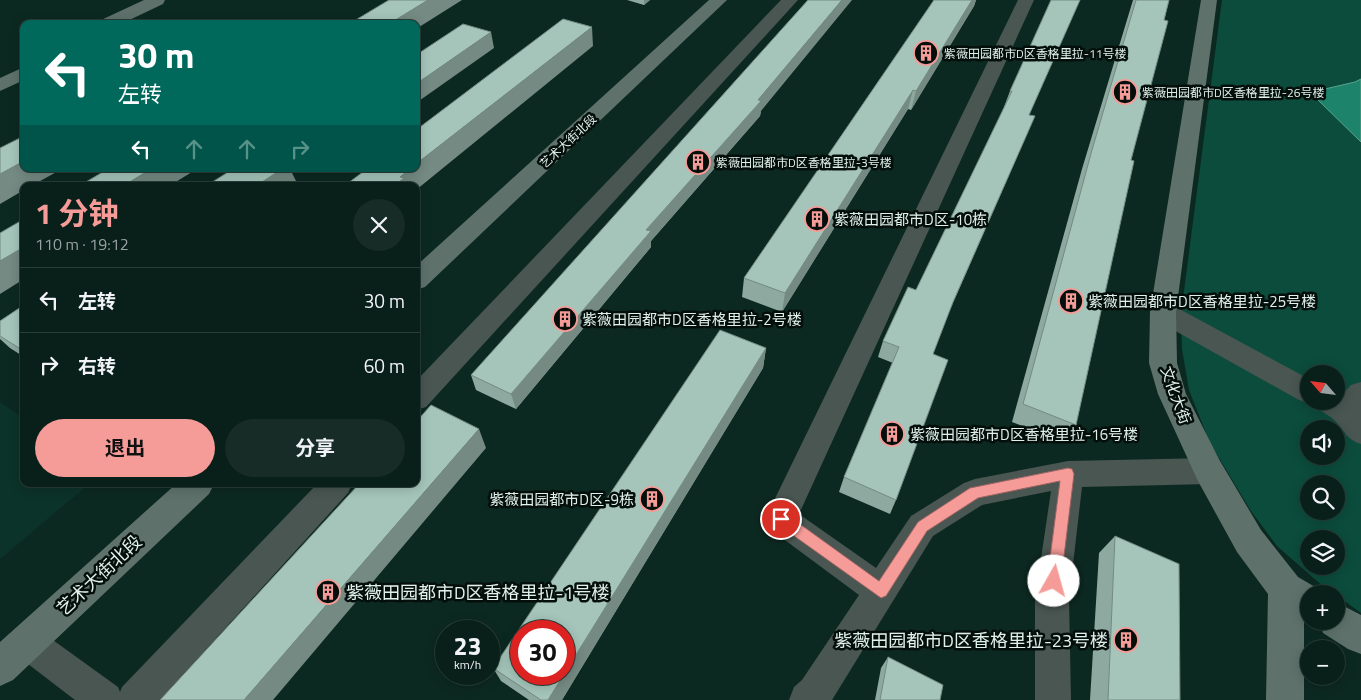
<!DOCTYPE html>
<html lang="zh">
<head>
<meta charset="utf-8">
<style>
  body { margin:0; font-family:"Titillium Web","Noto Sans SC",sans-serif; background:#172c26; color:#f1f3f6; height:100vh; display:flex; flex-direction:column; font-size:19px; white-space:nowrap }
  * { box-sizing:border-box; margin:0 }
  p { font-size:16px; color:#99a2a2 }
  .icon { flex:none; width:28px; height:28px; fill:none; stroke:currentColor; stroke-width:2; stroke-linecap:round; stroke-linejoin:round }
  .map { position:relative; flex:1; overflow:hidden }
  .side { position:absolute; left:20px; top:182px; width:400px; height:305px; display:flex; flex-direction:column; background:#091f19; border-radius:10px; box-shadow:0 2px 12px #0003,0 0 0 1px #293d38 }
  .side>* { flex:none }
  .banner { position:absolute; left:20px; top:20px; width:400px; height:152px; border-radius:10px; box-shadow:0 2px 12px #0003,0 0 0 1px #293d38; background:#00695c; color:#fff; overflow:hidden }
  .needle { width:32px; rotate:298deg }
  .controls { position:absolute; left:1300px; top:365px; display:grid; gap:10px }
  .controls a { display:grid; place-items:center; width:45px; height:45px; border-radius:50%; background:#091f19; box-shadow:0 2px 12px #0003,0 0 0 1px #293d38; font-size:25px }
  .speed { position:absolute; left:435px; top:620px; display:flex; gap:10px; font-size:25px; font-weight:700; text-align:center }
  .speed>* { display:grid; place-content:center; width:65px; height:65px; border-radius:50%; background:#091f19; box-shadow:0 2px 12px #0003,0 0 0 1px #293d38; line-height:1 }
  .speed small { font-size:12px; font-weight:400 }
  .speed .limit { border:8px solid #d22; background:#fff; color:#111 }
  .pin { position:absolute; display:grid; place-items:center; width:42px; height:42px; color:#fff; margin:-21px; border:2px solid #fff; border-radius:50%; box-shadow:0 1px 5px #0007 }
  .me { position:absolute; width:55px; margin:-28px; rotate:7deg; stroke-linejoin:round; filter:drop-shadow(0 0 4px #0008) }
  .turn { display:flex; align-items:center; gap:18px; height:105px; padding:0 15px; font-size:22px }
  .turn .icon { width:65px; height:65px; stroke-width:2.5 }
  .turn b { display:block; font-size:35px; line-height:42px }
  .lanes { display:flex; align-items:center; height:48px; padding:0 15px; background:#0003; justify-content:center; gap:25px; direction:ltr }
  .lanes .off { opacity:.35 }
  .round { display:grid; place-items:center; flex:none; width:52px; height:52px; border-radius:26px; background:#172c26 }
  .head { display:flex; align-items:center; justify-content:space-between; height:85px; padding:0 15px }
  h1 { font-size:30px; font-weight:700; line-height:38px; color:#f59b98 }
  .button { display:flex; gap:10px; margin-top:auto; padding:10px 15px }
  .button a { flex:1; height:58px; border-radius:30px; background:#f59b98; color:#111; font-size:20px; font-weight:700; line-height:58px; text-align:center }
  .button a+a { background:#172c26; color:#f1f3f6 }
  ul { padding:0; list-style:none }
  li { display:flex; align-items:center; gap:15px; height:65px; padding:0 15px; border-top:1px solid #293d38 }
  li div { flex:1 }
  li b { display:block; font-size:19px }
  li em { font-style:normal }
  .map>svg:first-child { display:block }
</style>
</head>
<body>
<div class="map">
<svg width="1361" height="700" viewBox="0 0 1361 700">
  <rect width="100%" height="100%" fill="#0c2921"/>
  <path fill="#0c3329" d="M0,402L24,419V484H89L0,559Z"/>
  <path fill="#0c4c3d" fill-rule="evenodd" d="M1222,0H1361V613L1318,582L1277,546L1251,511L1210,443L1189,390L1182,349L1181,314ZM1309,374H1336V401H1309ZM1309,429H1336V456H1309ZM1309,484H1336V511H1309ZM1309,539H1336V566H1309Z"/>
  <path fill="#1d836a" stroke="#58a491" d="M1361,79V142L1316,98L1325,89L1355,82Z"/>
  <g fill="none" stroke-linecap="round" stroke-linejoin="round">
    <path fill="#495651" fill-rule="evenodd" d="M781,0H798L426,407L416,410V381Z
      M1018,0H1034L799,514L876,568L911,516L964,483L975,479L1068,461L1209,458L1220,462L1224,471L1220,480L1209,484L1082,487L1069,599L1071,700H1035V599L1051,491L982,505L933,536L832,700H789L794,687L802,680L859,595L770,529L765,519Z
      M1163,303L1172,305L1309,379V401H1336V393L1341,396L1351,385L1361,382V444C1345,439 1345,430 1334,420C1326,412 1318,412 1313,402L1309,403L1299,400L1154,319L1150,312L1154,305Z
      M317,484H352L348,493L160,700H75L15,654L10,642L15,630L27,625L39,630L118,687L120,692L122,687Z"/>
    <path fill="#5e726b" fill-rule="evenodd" d="M144,0H165L163,4L121,24H99L101,20Z
      M709,0H727L425,287L416,290V266Z
      M1201,0H1217L1176,312L1177,363L1186,394L1220,461L1261,530L1298,577L1322,591L1323,594H1309V620L1304,618V700H1266L1268,594L1237,552L1198,481L1158,394L1149,363L1150,312Z
      M24,67V80L0,91V78Z
      M176,484H214L209,494L13,680L0,686V642Z
      M1336,602L1361,615V654L1348,649L1323,633L1319,621H1336Z"/>
  </g>
  <path fill="#8ea9a0" d="M627,0H650L644,5Z
    M934,0H976L974,6L911,110L908,109L782,312L742,297L744,278Z
    M1133,0H1169L1131,160L1076,425L1064,442L1012,422L1082,169Z
    M1074,13L1029,115L1028,132L949,312L933,354L896,500L890,514L839,492L844,477L893,363L878,357L883,341L916,290L1005,107H1004L1010,91Z
    M761,111L760,116L651,241V247L516,409L476,390L471,375Z
    M24,305V357L10,348L0,339V321Z
    M766,348L763,368L562,700H529L501,681L493,668Z
    M1115,536L1180,700H1090L1099,553Z
    M888,657L940,700H875L881,668Z"/>
  <path fill="#748a82" d="M428,0H462L416,29V24H389Z
    M644,0H650L644,5Z
    M842,0H852L761,111L760,116L651,241V247L516,409L511,394L646,230L758,100Z
    M971,0H976L974,6L911,110L916,91Z
    M592,27L593,46L416,190V186H394L400,177L410,169H416V164Z
    M491,32L494,48L416,103V84Z
    M913,90L908,109L782,312L785,293Z
    M24,161V169H62L31,186H24V190L0,204V174Z
    M151,169H197L169,186H123Z
    M282,169H290L298,185L296,186H256Z
    M24,247V279L0,294V261Z
    M24,344V352L19,348Z
    M766,348L763,368L562,700H548Z
    M479,429L486,448L273,700H244Z"/>
  <path fill="#a5c5ba" stroke="#748a82" fill-rule="evenodd" d="M389,0H428L389,24H349Z
    M808,0H842L758,100L761,101L646,230L651,231L511,394L471,375Z
    M934,0H972L916,91L913,90L785,293L744,278Z
    M1051,0H1080L1029,115L1035,116L953,302L933,354L948,360L896,500L844,477L899,347L883,341L908,287L916,290L1012,91H1010Z
    M1136,0H1169L1164,20L1168,21L1131,160L1134,161L1076,425L1023,404L1092,150Z
    M563,19L592,27L416,164V130Z
    M463,24L491,32L416,84V55Z
    M24,136V161L0,174V148Z
    M108,169H151L123,186H79Z
    M233,169H282L256,186H206Z
    M367,169H410L400,177L404,178L394,186H344Z
    M24,219V247L0,261V233Z
    M24,305V344L19,348L0,336V321Z
    M720,330L766,348L548,700H541L493,668ZM521,631H564V674H521Z
    M431,405L479,429L244,700H160L359,484H416V422Z
    M1115,536L1179,564L1180,700H1108Z
    M888,657L943,685L940,700H880Z"/>
  <path fill="#f59b98" stroke="#9f6563" d="M1068,468L1072,469L1074,474L1061,581L1059,586L1054,588L1049,586L1047,581L1060,481L978,498L927,531L886,596L881,598L776,523L774,519L776,514L781,513L786,514L879,581L918,522L970,488Z"/>
  <defs>
    <symbol id="building-ring" viewBox="-11 -11 22 22"><circle r="9.5" fill="#040f0b" stroke="#f59b98" stroke-width="1.5"/><path d="M-4-6H4V6H1V3H-1V6H-4ZM-2.5-4.3h1.7v1.8h-1.7ZM.8-4.3h1.7v1.8H.8ZM-2.5-1h1.7V.8h-1.7ZM.8-1h1.7V.8H.8Z" fill="#f59b98"/></symbol>
  </defs>
  <g fill-rule="evenodd">
    <use href="#building-ring" x="912" y="39" width="28" height="28"/>
    <use href="#building-ring" x="1111" y="78" width="28" height="28"/>
    <use href="#building-ring" x="684" y="148" width="28" height="28"/>
    <use href="#building-ring" x="803" y="205" width="28" height="28"/>
    <use href="#building-ring" x="1057" y="287" width="28" height="28"/>
    <use href="#building-ring" x="551" y="305" width="28" height="28"/>
    <use href="#building-ring" x="878" y="420" width="28" height="28"/>
    <use href="#building-ring" x="638" y="485" width="28" height="28"/>
    <use href="#building-ring" x="314" y="578" width="28" height="28"/>
    <use href="#building-ring" x="1112" y="626" width="28" height="28"/>
  </g>
  <g text-anchor="middle" dominant-baseline="central" stroke-width="5" stroke-linejoin="round" paint-order="stroke">
    <g font-size="12" fill="#e0f0eb" stroke="#040f0b" text-anchor="start">
      <text x="944" y="53">紫薇田园都市D区香格里拉-11号楼</text>
      <text x="1142" y="92">紫薇田园都市D区香格里拉-26号楼</text>
      <text x="716" y="162">紫薇田园都市D区香格里拉-3号楼</text>
    </g>
    <g font-size="12" fill="#e0f0eb" stroke="#040f0b">
      <text transform="translate(568 141) rotate(-43)">艺术大街北段</text>
    </g>
    <g font-size="15" fill="#e0f0eb" stroke="#040f0b" text-anchor="start">
      <text x="834" y="219">紫薇田园都市D区-10栋</text>
      <text x="1088" y="301">紫薇田园都市D区香格里拉-25号楼</text>
      <text x="582" y="319">紫薇田园都市D区香格里拉-2号楼</text>
      <text x="910" y="434">紫薇田园都市D区香格里拉-16号楼</text>
      <text x="634" y="499" text-anchor="end">紫薇田园都市D区-9栋</text>
    </g>
    <g font-size="15" fill="#e0f0eb" stroke="#040f0b">
      <text transform="translate(1176 395) rotate(70)">文化大街</text>
    </g>
    <g font-size="18" fill="#e0f0eb" stroke="#040f0b">
      <text transform="translate(99 575) rotate(-43)">艺术大街北段</text>
    </g>
    <g font-size="18" fill="#e0f0eb" stroke="#040f0b" text-anchor="start">
      <text x="346" y="592">紫薇田园都市D区香格里拉-1号楼</text>
      <text x="1108" y="640" text-anchor="end">紫薇田园都市D区香格里拉-23号楼</text>
    </g>
  </g>
</svg>
<div class="controls">
<a><svg class="needle" viewBox="-14 -14 28 28"><path d="M0-13l5 13h-10z" fill="#e53935"/><path d="M0 13l5-13h-10z" fill="#99a2a2"/></svg></a>
<a><svg class="icon" aria-label="sound" viewBox="0 0 24 24"><path d="M4 9h4l5-4v14l-5-4H4zM17 9q2 3 0 6"/></svg></a>
<a><svg class="icon" aria-label="search" viewBox="0 0 24 24"><circle cx="10" cy="10" r="6"/><path d="M15 15l6 6"/></svg></a>
<a><svg class="icon" aria-label="layers" viewBox="0 0 24 24"><path d="M12 4l9 5-9 5-9-5zM3 14l9 5 9-5"/></svg></a>
<a>+</a>
<a>−</a>
</div>
<div class="speed"><div>23<small>km/h</small></div><div class="limit">30</div></div>
<div class="pin" style="left:781px;top:519px;background:#d93025"><svg class="icon" aria-label="arrive" viewBox="0 0 24 24"><path d="M6 21V4h12l-3 4 3 4H6"/></svg></div>
<svg class="me" style="left:1054px;top:581px" viewBox="-20 -20 40 40"><circle r="19" fill="#fff"/><path d="M0-13L10 11 0 6-10 11z" fill="#f59b98"/></svg>
<div class="banner">
<div class="turn"><svg class="icon" aria-label="left" viewBox="0 0 24 24"><path d="M17 20v-9H6M10 6l-5 5 5 5"/></svg><div><b>30 m</b>左转</div></div>
<div class="lanes"><svg class="icon" aria-label="left" viewBox="0 0 24 24"><path d="M17 20v-9H6M10 6l-5 5 5 5"/></svg><svg class="icon off" aria-label="ahead" viewBox="0 0 24 24"><path d="M12 20V5M6 11l6-6 6 6"/></svg><svg class="icon off" aria-label="ahead" viewBox="0 0 24 24"><path d="M12 20V5M6 11l6-6 6 6"/></svg><svg class="icon off" aria-label="right" viewBox="0 0 24 24"><path d="M7 20v-9h11M14 6l5 5-5 5"/></svg></div>
</div>
<section class="side">
<div class="head"><div><h1>1 分钟</h1><p>110 m · 19:12</p></div><a class="round"><svg class="icon" aria-label="close" viewBox="0 0 24 24"><path d="M6 6l12 12M18 6L6 18"/></svg></a></div>
<ul>
<li><svg class="icon" aria-label="left" viewBox="0 0 24 24"><path d="M17 20v-9H6M10 6l-5 5 5 5"/></svg><div><b>左转</b></div><em>30 m</em></li>
<li><svg class="icon" aria-label="right" viewBox="0 0 24 24"><path d="M7 20v-9h11M14 6l5 5-5 5"/></svg><div><b>右转</b></div><em>60 m</em></li>
</ul>
<div class="button"><a>退出</a><a>分享</a></div>
</section>
</div>
</body>
</html>
